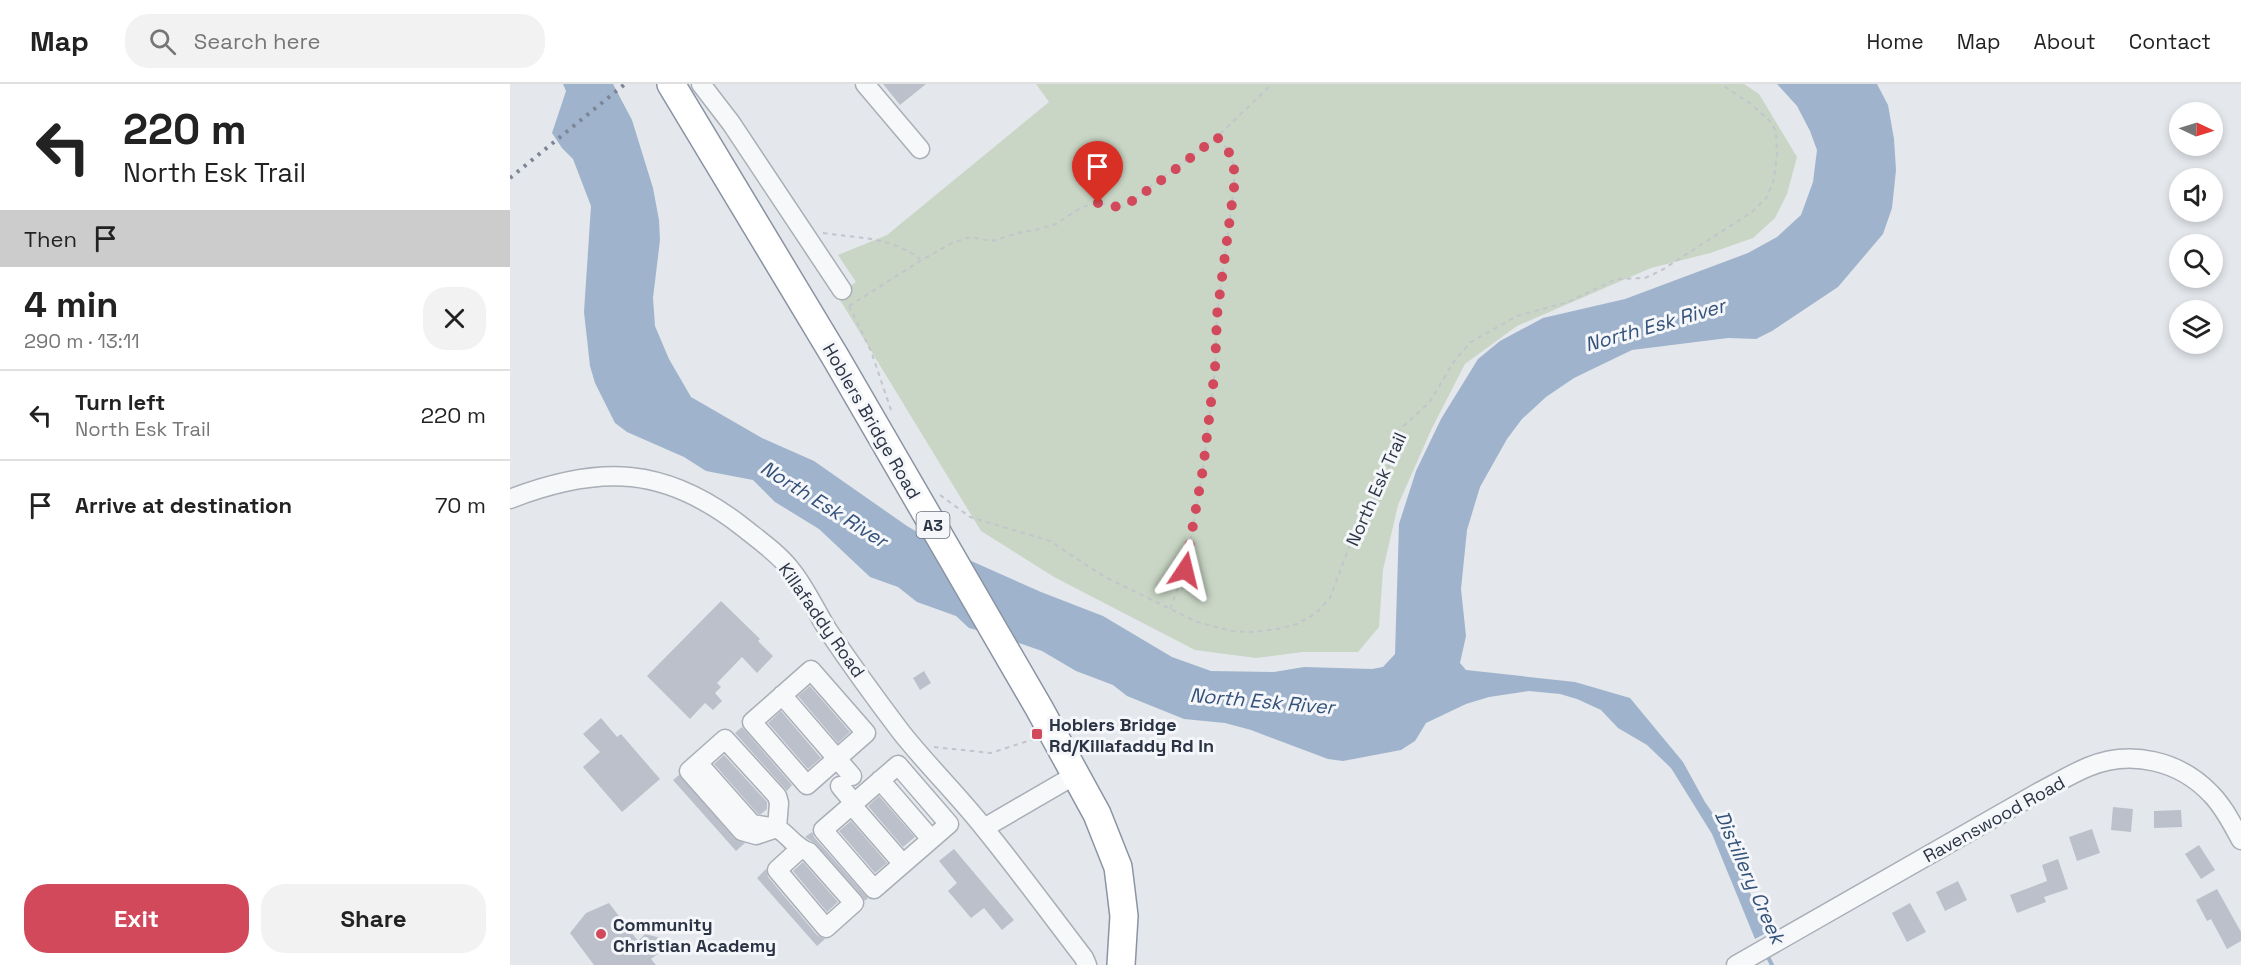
<!DOCTYPE html>
<html lang="en">
<head>
<meta charset="utf-8">
<style>
  body { margin:0; font-family:"Space Grotesk",sans-serif; background:#f2f2f2; color:#222; height:100vh; display:flex; flex-direction:column; font-size:22px; white-space:nowrap }
  * { box-sizing:border-box; margin:0 }
  p { font-size:20px; color:#767676 }
  .icon { flex:none; width:33px; height:33px; fill:none; stroke:currentColor; stroke-width:2; stroke-linecap:round; stroke-linejoin:round }
  .map { position:relative; flex:1; overflow:hidden }
  .drawer { display:flex; flex-direction:column; background:#fff; width:510px }
  .drawer>* { flex:none }
  .hud { background:#fff; color:#222; overflow:hidden }
  .needle { width:39px; rotate:94deg }
  .tools { position:absolute; left:1659px; top:18px; display:grid; gap:12px }
  .tools a { display:grid; place-items:center; width:54px; height:54px; border-radius:50%; background:#fff; box-shadow:0 3px 9px #0003; font-size:30px }
  .pin { position:absolute; display:grid; place-items:center; width:51px; height:51px; color:#fff; margin:-62px -26px; border-radius:50% 50% 50% 0; rotate:-45deg; box-shadow:0 0 6px #0007 }
  .pin .icon { rotate:45deg }
  .me { position:absolute; width:66px; margin:-33px; rotate:10deg; stroke-linejoin:round; filter:drop-shadow(0 0 4px #0008) }
  .turn { display:flex; align-items:center; gap:21px; height:126px; padding:0 24px; font-size:27px }
  .turn .icon { width:78px; height:78px; stroke-width:2.5 }
  .turn b { display:block; font-size:42px; line-height:51px }
  .then { display:flex; align-items:center; height:57px; padding:0 24px; background:#0003; gap:12px; font-size:22px }
  .round { display:grid; place-items:center; flex:none; width:63px; height:63px; border-radius:24px; background:#f2f2f2 }
  .overview { display:flex; align-items:center; justify-content:space-between; height:102px; padding:0 24px }
  h1 { font-size:36px; font-weight:700; line-height:45px }
  .action { display:flex; gap:12px; margin-top:auto; padding:12px 24px }
  .action a { flex:1; height:69px; border-radius:24px; background:#d1495b; color:#fff; font-size:24px; font-weight:700; line-height:69px; text-align:center }
  .action a+a { background:#f2f2f2; color:#222 }
  ul { padding:0; list-style:none }
  li { display:flex; align-items:center; gap:18px; height:90px; padding:0 24px; border-top:2px solid #e0e0e0 }
  li div { flex:1 }
  li b { display:block; font-size:22px }
  li em { font-style:normal }
  header { display:flex; align-items:center; gap:36px; box-sizing:border-box; height:84px; padding:0 30px; background:#fff; border-bottom:2px solid #e0e0e0 }
  header strong { font-size:28px }
  nav { display:flex; gap:33px; margin-inline-start:auto; font-size:21px }
  .search { width:420px; height:54px; background:#f2f2f2; display:flex; align-items:center; gap:15px; box-sizing:border-box; padding:0 21px; border-radius:24px; color:#767676; font-size:22px }
  main { display:flex; flex:1; min-height:0 }
  .map>svg:first-child { display:block }
</style>
</head>
<body>
<header>
<strong>Map</strong>
<div class="search"><svg class="icon" aria-label="search" viewBox="0 0 24 24"><circle cx="10" cy="10" r="6"/><path d="M15 15l6 6"/></svg>Search here</div>
<nav><a>Home</a><a>Map</a><a>About</a><a>Contact</a></nav>
</header>
<main>
<section class="drawer">
<div class="hud">
<div class="turn"><svg class="icon" aria-label="left" viewBox="0 0 24 24"><path d="M17 20v-9H6M10 6l-5 5 5 5"/></svg><div><b>220 m</b>North Esk Trail</div></div>
<div class="then">Then<svg class="icon" aria-label="arrive" viewBox="0 0 24 24"><path d="M6 21V4h12l-3 4 3 4H6"/></svg></div>
</div>
<div class="overview"><div><h1>4 min</h1><p>290 m · 13:11</p></div><a class="round"><svg class="icon" aria-label="close" viewBox="0 0 24 24"><path d="M6 6l12 12M18 6L6 18"/></svg></a></div>
<ul>
<li><svg class="icon" aria-label="left" viewBox="0 0 24 24"><path d="M17 20v-9H6M10 6l-5 5 5 5"/></svg><div><b>Turn left</b><p>North Esk Trail</p></div><em>220 m</em></li>
<li><svg class="icon" aria-label="arrive" viewBox="0 0 24 24"><path d="M6 21V4h12l-3 4 3 4H6"/></svg><div><b>Arrive at destination</b></div><em>70 m</em></li>
</ul>
<div class="action"><a>Exit</a><a>Share</a></div>
</section>
<div class="map">
<svg width="1731" height="881" viewBox="0 0 1731 881">
  <rect width="100%" height="100%" fill="#e4e7ec"/>
  <path fill="#c9d6c5" d="M526,0H1234L1249,10L1287,73L1277,110L1265,134L1243,154L1200,169L1141,184L1090,206L1007,242L955,280L922,344L888,421L873,486L869,543L848,568H793L746,574L685,566L544,493L471,447L327,211L346,198L328,171L377,151L539,18Z"/>
  <path fill="#9fb4cc" d="M53,0H103L122,36L143,104L149,136L150,156L143,214L145,242L159,275L181,313L252,354L304,377L397,442L441,468L531,508L593,532L662,573L701,587L764,588L794,583L862,585L873,583L885,570L889,440L906,387L931,335L968,275L990,257L1033,234L1115,215L1238,169L1267,153L1291,131L1303,98L1307,66L1300,47L1287,22L1267,0H1367L1378,21L1384,55L1386,86L1382,124L1373,150L1328,203L1262,247L1246,255L1218,254L1122,266L1064,294L1036,313L1012,335L997,355L970,403L957,446L951,505L956,552L950,579L956,586L1065,598L1120,614L1173,678L1195,718L1215,747L1224,778L1239,806L1256,849L1245,855L1202,750L1161,684L1137,661L1108,644L1091,626L1067,615L1050,610L1019,607L979,613L956,620L916,639L905,657L891,666L833,677L818,675L741,646L715,639L674,635L617,612L603,601L566,587L532,567L489,552L459,544L446,532L407,518L388,503L360,493L309,445L265,418L243,396L196,387L174,373L117,348L105,339L85,299L80,282L74,228L81,122L63,75L52,64L42,49L56,7Z"/>
  <g fill="none" stroke-linecap="round" stroke-linejoin="round">
    <path stroke="#9fb4cc" stroke-width="4" d="M1257,871L1262,881"/>
  </g>
  <path fill="#bbc0ca" d="M373,0H416L390,21Z
    M211,517L250,555L248,557L263,572L247,589L232,573L207,599L211,603L205,609L212,617L203,626L195,619L180,635L137,592Z
    M414,587L421,599L410,606L403,594Z
    M300,602L340,648L328,659L288,612Z
    M271,627L311,674L298,685L258,639Z
    M91,634L107,653L111,650L150,695L112,728L73,683L90,668L73,650Z
    M232,643L282,701L277,707L225,649Z
    M214,671L257,718V725L251,730H248L204,680Z
    M169,691L224,754L235,759L226,767L163,696Z
    M369,712L405,753L393,763L358,722Z
    M1603,723L1623,725L1621,748L1601,746Z
    M1671,726L1672,743L1644,744V727Z
    M341,737L377,779L365,789L329,747Z
    M1582,745L1590,769L1567,777L1559,753Z
    M302,748L304,753L358,814L355,817L352,812L307,761L295,753Z
    M1689,761L1705,786L1691,795L1675,770Z
    M444,765L504,836L492,846L474,824L461,834L438,807L447,799L429,777Z
    M1548,775L1558,805L1534,813L1536,818L1507,829L1500,811L1537,797L1532,781Z
    M293,778L328,818L317,828L283,787Z
    M256,785L258,793L307,851L315,855L307,862L247,794Z
    M1448,797L1457,816L1435,827L1426,808Z
    M1707,805L1731,848V857L1717,865L1701,835L1697,837L1686,816Z
    M99,819L128,857L135,850L151,854L149,869L141,875L146,881H84L60,849L76,829Z
    M1400,819L1416,848L1397,858L1382,829Z"/>
  <g fill="none" stroke-linecap="round" stroke-linejoin="round">
    <defs>
      <path id="minor" d="M191,0L221,39L332,206
        M355,0L410,65
        M0,415C90,380 156,382 234,444C249,456 269,470 281,486C296,504 306,528 319,548C342,582 366,615 391,648C417,681 448,711 474,744C509,787 541,831 574,874L577,881
        M301,586L356,649L297,701L242,638Z
        M272,611L342,692
        M188,679L242,740L267,744L269,719L267,712L215,655L179,687L232,747L246,751L267,744C279,751 285,764 299,768L344,819L316,844L267,786L290,765
        M388,681L439,740L364,805L313,746Z
        M370,696L421,755
        M330,702L344,719L346,726L393,780
        M474,744L567,690
        M1226,881L1529,708C1545,700 1561,690 1578,683C1621,665 1670,677 1701,710C1714,723 1722,740 1731,756"/>
      <path id="highway" d="M161,0L326,274L529,624L587,730L608,783L611,807L614,832L611,881"/>
    </defs>
    <use href="#minor" stroke="#a9aeb7" stroke-width="21"/>
    <use href="#highway" stroke="#8b94a3" stroke-width="30"/>
    <path stroke="#c2c5cb" stroke-width="2" stroke-dasharray="4.5 4.5" stroke-linecap="butt" d="M313,149C348,154 381,153 410,175
      M339,222L361,267L382,329
      M339,222L410,177L442,159L460,153L482,157L512,148L525,146L546,140L572,123L588,119L611,123L621,119L633,108L707,53L762,0
      M430,411L460,433L540,457L593,492L687,538L722,547L741,548L767,545L787,540L805,530L820,514L841,458L874,397L890,345L919,319L945,276L961,258L1007,232L1058,218L1106,195L1135,194L1152,186L1242,128L1257,113L1264,95L1267,69L1266,47L1260,37L1241,20L1211,0
      M660,525L675,486L693,385L705,285L707,231L724,104V82L718,66L708,54
      M424,663L481,669L524,655"/>
    <use href="#minor" stroke="#f7f8fa" stroke-width="18"/>
    <use href="#highway" stroke="#fff" stroke-width="27"/>
    <path stroke="#7d8696" stroke-width="4" stroke-dasharray="3 6" stroke-linecap="butt" d="M0,94L115,0"/>
  </g>
  <g fill="none" stroke-linecap="round" stroke-linejoin="round">
    <path stroke="#d1495b" stroke-width="10" stroke-dasharray="0 18" d="M588,119C595,120 605,123 611,123C620,122 694,63 707,53L718,66L724,82V104L707,231L705,285L693,385L675,486"/>
  </g>
  <g fill="#d1495b" stroke="#f4f6f9" stroke-width="2">
    <rect x="521" y="644" width="12" height="12" rx="3"/>
    <circle cx="91" cy="850" r="6"/>
  </g>
  <g text-anchor="middle" dominant-baseline="central" stroke-width="6" stroke-linejoin="round" paint-order="stroke">
    <rect fill="#f4f6f9" stroke="#676e7b" stroke-width="1.5" x="406.5" y="428" width="33" height="26" rx="4.5"/>
    <g font-size="16" font-weight="bold" fill="#2b3445">
      <text x="423" y="441">A3</text>
    </g>
    <g font-size="18" fill="#2b3445" stroke="#f4f6f9">
      <text transform="translate(362 337) rotate(60)">Hoblers Bridge Road</text>
      <text transform="translate(866 405) rotate(-66)">North Esk Trail</text>
      <text transform="translate(312 536) rotate(55)">Killafaddy Road</text>
      <text transform="translate(1484 735) rotate(-29)">Ravenswood Road</text>
    </g>
    <g font-size="18" font-weight="bold" fill="#2b3445" stroke="#f4f6f9" text-anchor="start">
      <text x="539" y="640">Hoblers Bridge<tspan x="539" dy="21">Rd/Killafaddy Rd In</tspan></text>
      <text x="103" y="840">Community<tspan x="103" dy="21">Christian Academy</tspan></text>
    </g>
    <g font-size="20" font-style="italic" fill="#34527a" stroke="#f4f6f9">
      <text transform="translate(1145 241) rotate(-16)">North Esk River</text>
      <text transform="translate(314 420) rotate(32)">North Esk River</text>
      <text transform="translate(752 617) rotate(5)">North Esk River</text>
      <text transform="translate(1240 793) rotate(66)">Distillery Creek</text>
    </g>
  </g>
</svg>
<div class="tools">
<a><svg class="needle" viewBox="-14 -14 28 28"><path d="M0-13l5 13h-10z" fill="#e53935"/><path d="M0 13l5-13h-10z" fill="#767676"/></svg></a>
<a><svg class="icon" aria-label="sound" viewBox="0 0 24 24"><path d="M4 9h4l5-4v14l-5-4H4zM17 9q2 3 0 6"/></svg></a>
<a><svg class="icon" aria-label="search" viewBox="0 0 24 24"><circle cx="10" cy="10" r="6"/><path d="M15 15l6 6"/></svg></a>
<a><svg class="icon" aria-label="layers" viewBox="0 0 24 24"><path d="M12 4l9 5-9 5-9-5zM3 14l9 5 9-5"/></svg></a>
</div>
<div class="pin" style="left:588px;top:119px;background:#d93025"><svg class="icon" aria-label="arrive" viewBox="0 0 24 24"><path d="M6 21V4h12l-3 4 3 4H6"/></svg></div>
<svg class="me" style="left:675px;top:486px" viewBox="-20 -20 40 40"><path d="M0-17L14 15 0 8-14 15z" fill="#d1495b" stroke="#fff" stroke-width="4"/></svg>
</div>
</main>
</body>
</html>
